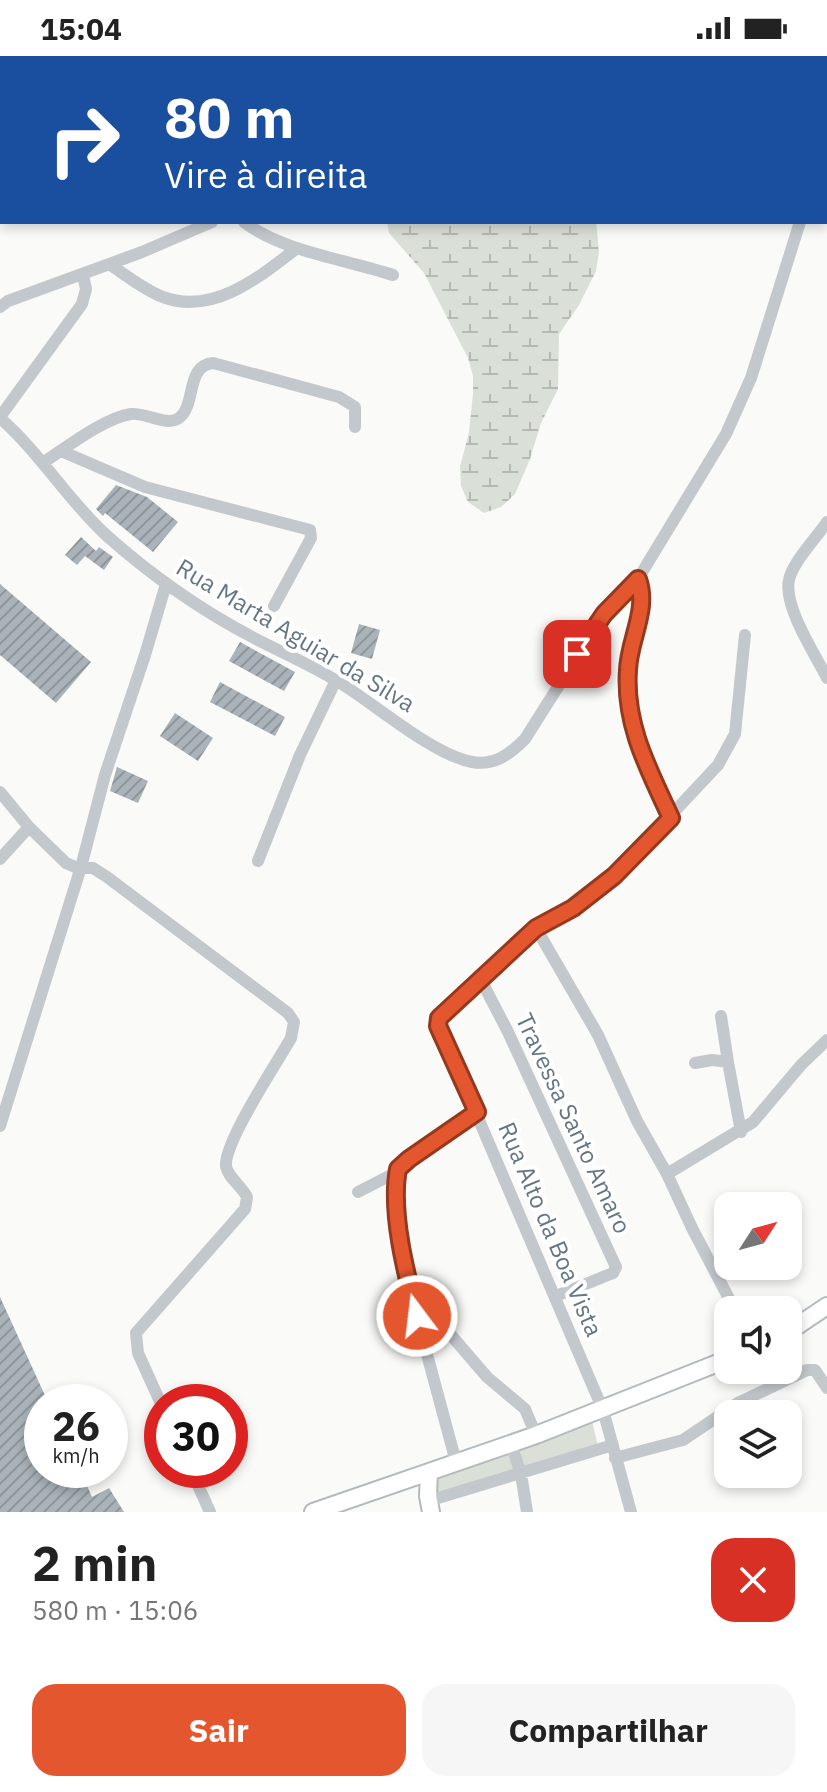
<!DOCTYPE html>
<html lang="pt">
<head>
<meta charset="utf-8">
<style>
  body { margin:0; font-family:"IBM Plex Sans",sans-serif; background:#f6f6f6; color:#222; height:100vh; display:flex; flex-direction:column; font-size:30px; white-space:nowrap }
  * { box-sizing:border-box; margin:0 }
  p { font-size:26px; color:#767676 }
  .icon { flex:none; width:44px; height:44px; fill:none; stroke:currentColor; stroke-width:2; stroke-linecap:round; stroke-linejoin:round }
  .map { position:relative; height:1456px; overflow:hidden }
  .sheet { display:flex; flex-direction:column; background:#fff; flex:1 }
  .sheet>* { flex:none }
  .hud { position:absolute; left:0px; top:0px; width:828px; height:168px; box-shadow:0 4px 12px #0003; background:#1a4fa0; color:#fff; overflow:hidden }
  .needle { width:52px; rotate:54deg }
  .fabs { position:absolute; left:714px; top:1136px; display:grid; gap:16px }
  .fabs a { display:grid; place-items:center; width:88px; height:88px; border-radius:16px; background:#fff; box-shadow:0 4px 12px #0003; font-size:40px }
  .speed { position:absolute; left:24px; top:1328px; display:flex; gap:16px; font-size:40px; font-weight:700; text-align:center }
  .speed>* { display:grid; place-content:center; width:104px; height:104px; border-radius:50%; background:#fff; box-shadow:0 4px 12px #0003; line-height:1 }
  .speed small { font-size:20px; font-weight:400 }
  .speed .limit { border:12px solid #d22; background:#fff; color:#111 }
  .pin { position:absolute; display:grid; place-items:center; width:68px; height:68px; color:#fff; margin:-34px; border-radius:16px; box-shadow:0 4px 12px #0006 }
  .me { position:absolute; width:88px; margin:-44px; rotate:345deg; stroke-linejoin:round; filter:drop-shadow(0 0 6px #0008) }
  .turn { display:flex; align-items:center; gap:28px; height:168px; padding:0 32px; font-size:36px }
  .turn .icon { width:104px; height:104px; stroke-width:2.5 }
  .turn b { display:block; font-size:56px; line-height:68px }
  .round { display:grid; place-items:center; flex:none; width:84px; height:84px; border-radius:24px; background:#f6f6f6 }
  .summary { display:flex; align-items:center; justify-content:space-between; height:136px; padding:0 32px }
  h1 { font-size:48px; font-weight:700; line-height:60px }
  .button { display:flex; gap:16px; margin-top:auto; padding:16px 32px }
  .button a { flex:1; height:92px; border-radius:24px; background:#e4572e; color:#fff; font-size:32px; font-weight:700; line-height:92px; text-align:center }
  .button a+a { background:#f6f6f6; color:#222 }
  .status { display:flex; justify-content:space-between; align-items:center; height:56px; padding:0 40px; background:#fff; direction:ltr }
  .status svg { height:22px; fill:currentColor }
  .map>svg:first-child { display:block }
</style>
</head>
<body>
<div class="status"><b>15:04</b><svg viewBox="0 0 49 12"><path d="M0 12V9h3v3zM5 12V6h3v6zM10 12V3h3v9zM15 12V0h3v12zM26 1h20v11H26zM47 4h2v5h-2z"/></svg></div>
<div class="map">
<svg width="827" height="1456" viewBox="0 0 827 1456">
  <defs>
    <pattern id="wetland-marsh" width="20" height="14" patternUnits="userSpaceOnUse" patternTransform="scale(2)"><rect width="20" height="14" fill="#dadfd7"/><path d="M1 5h8M5 5V1M11 12h8M15 12V8" fill="none" stroke="#b4b9b4"/></pattern>
    <pattern id="building-hatch" width="6" height="6" patternUnits="userSpaceOnUse" patternTransform="scale(2)"><rect width="6" height="6" fill="#aab3b9"/><path d="M-1 1l2-2M0 6l6-6M5 7l2-2" fill="none" stroke="#8e969c"/></pattern>
  </defs>
  <rect width="100%" height="100%" fill="#fafaf8"/>
  <path fill="url(#wetland-marsh)" d="M387,166H596L599,195L596,215L579,249L559,278L558,333L541,367L530,403L515,438L501,451L484,457L468,446L461,430L460,411L469,376L473,338V320L468,302L424,217L389,177Z"/>
  <path fill="#dadfd7" d="M592,1365L598,1390L434,1443L429,1422Z"/>
  <path fill="url(#building-hatch)" d="M116,429L147,441L178,466L153,496L105,457L103,460L96,453Z
    M81,481L96,495L99,491L113,501L104,514L85,500L77,509L65,499Z
    M0,528L91,606L56,647L0,599Z
    M359,568L380,574L372,603L351,597Z
    M240,586L295,616L284,635L229,605Z
    M220,626L285,661L275,680L210,646Z
    M175,657L213,682L198,705L160,680Z
    M117,711L148,725L138,747L110,735Z
    M0,1241L48,1346H42V1414H80L92,1441L109,1432L124,1456H0Z"/>
  <g fill="none" stroke-linecap="round" stroke-linejoin="round">
    <defs>
      <path id="secondary" d="M788,1276L827,1250
        M429,1416L428,1440L431,1456
        M313,1456L536,1379L728,1303"/>
    </defs>
    <use href="#secondary" stroke="#b3babf" stroke-width="20"/>
    <path stroke="#c3c8cc" stroke-width="12" d="M418,0L419,2
      M338,2V0
      M398,2L399,0
      M826,123L827,122
      M244,166C281,195 348,204 393,219
      M109,208C126,219 144,234 163,241C213,260 261,220 297,192
      M0,251L8,245L142,196L212,166
      M0,361L82,248L86,233L83,219
      M0,362C40,397 67,443 106,479C152,520 202,555 256,583C283,597 311,609 337,625C374,647 431,698 472,706C495,710 510,698 525,683L604,558L638,523L726,378L751,322L800,166
      M61,395L145,431L310,474L311,482L274,550
      M44,406C67,391 104,362 131,358C145,356 167,371 179,362C197,348 185,310 213,307L339,341L355,351V371
      M827,466C817,481 792,507 789,524C783,550 815,598 827,622
      M638,523C649,554 629,583 628,614C624,669 649,713 671,762
      M0,736L29,771L66,807L75,811L93,812L107,821L288,957L294,966L291,982C277,1007 224,1086 226,1110C228,1122 242,1130 247,1141L245,1153L136,1277L138,1297L162,1350
      M0,803L29,771
      M258,805L300,699L336,624
      M536,872L598,979L637,1065L667,1118L692,1172L735,1254
      M481,924L508,976L616,1211L613,1217L556,1240
      M721,960L728,1006
      M695,1007L712,1004L728,1006L741,1076
      M0,1070L81,811L105,719L145,599L166,528
      M667,1118L753,1066L801,1009L827,984
      M358,1136L397,1116
      M414,1236L487,1321L525,1353L536,1379
      M511,1388L521,1418L527,1456
      M615,1402L683,1384L738,1347L807,1314H815L827,1332
      M456,1406L404,1213L399,1169L397,1121L403,1107L477,1056
      M191,1414L210,1456
      M438,1442L613,1389
      M631,1456L603,1354L437,966L441,959L536,872L573,852L614,820L718,709L735,678L745,579"/>
    <use href="#secondary" stroke="#fff" stroke-width="16"/>
  </g>
  <g fill="none" stroke-linecap="round" stroke-linejoin="round">
    <defs>
      <path id="route" d="M417,1260C406,1218 390,1156 398,1113L409,1103L477,1056L438,970L439,962L536,872L573,852L614,820L671,762C649,714 624,669 628,614C629,583 649,554 638,523L604,558L577,598"/>
    </defs>
    <use href="#route" stroke="#94391e" stroke-width="20"/>
    <use href="#route" stroke="#e4572e" stroke-width="14"/>
  </g>
  <g text-anchor="middle" dominant-baseline="central" stroke-width="8" stroke-linejoin="round" paint-order="stroke">
    <g font-size="24" fill="#657683" stroke="#fff">
      <text transform="translate(296 579) rotate(31)">Rua Marta Aguiar da Silva</text>
      <text transform="translate(574 1067) rotate(65)">Travessa Santo Amaro</text>
      <text transform="translate(551 1173) rotate(67)">Rua Alto da Boa Vista</text>
    </g>
  </g>
</svg>
<div class="fabs">
<a><svg class="needle" viewBox="-14 -14 28 28"><path d="M0-13l5 13h-10z" fill="#e53935"/><path d="M0 13l5-13h-10z" fill="#767676"/></svg></a>
<a><svg class="icon" aria-label="sound" viewBox="0 0 24 24"><path d="M4 9h4l5-4v14l-5-4H4zM17 9q2 3 0 6"/></svg></a>
<a><svg class="icon" aria-label="layers" viewBox="0 0 24 24"><path d="M12 4l9 5-9 5-9-5zM3 14l9 5 9-5"/></svg></a>
</div>
<div class="speed"><div>26<small>km/h</small></div><div class="limit">30</div></div>
<div class="pin" style="left:577px;top:598px;background:#d93025"><svg class="icon" aria-label="arrive" viewBox="0 0 24 24"><path d="M6 21V4h12l-3 4 3 4H6"/></svg></div>
<svg class="me" style="left:417px;top:1260px" viewBox="-20 -20 40 40"><circle r="17" fill="#e4572e" stroke="#fff" stroke-width="3"/><path d="M0-11L8 9 0 5-8 9z" fill="#fff"/></svg>
<div class="hud">
<div class="turn"><svg class="icon" aria-label="right" viewBox="0 0 24 24"><path d="M7 20v-9h11M14 6l5 5-5 5"/></svg><div><b>80 m</b>Vire à direita</div></div>
</div>
</div>
<section class="sheet">
<div class="summary"><div><h1>2 min</h1><p>580 m · 15:06</p></div><a class="round" style="background:#d93025;color:#fff"><svg class="icon" aria-label="close" viewBox="0 0 24 24"><path d="M6 6l12 12M18 6L6 18"/></svg></a></div>
<div class="button"><a>Sair</a><a>Compartilhar</a></div>
</section>
</body>
</html>
